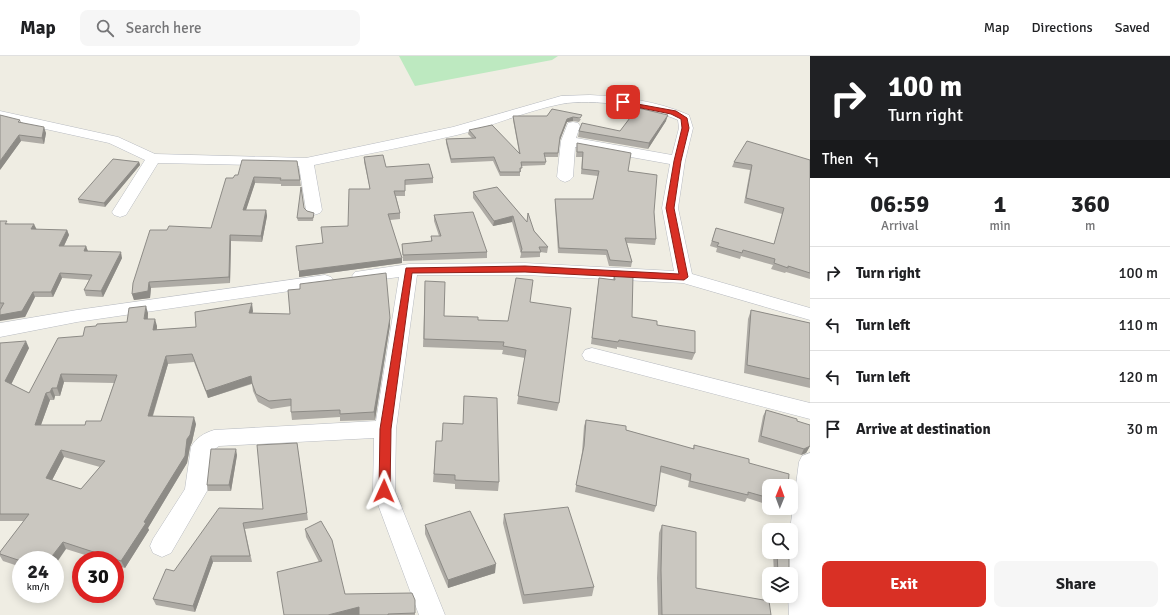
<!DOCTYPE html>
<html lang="en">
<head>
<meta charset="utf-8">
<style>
  body { margin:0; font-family:Signika,sans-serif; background:#f6f6f6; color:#202124; height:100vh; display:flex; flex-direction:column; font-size:15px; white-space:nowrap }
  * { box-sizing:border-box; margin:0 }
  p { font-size:13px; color:#757577 }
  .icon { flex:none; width:22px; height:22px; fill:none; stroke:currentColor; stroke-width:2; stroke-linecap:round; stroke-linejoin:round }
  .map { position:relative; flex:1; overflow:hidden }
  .sheet { display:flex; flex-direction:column; background:#fff; width:360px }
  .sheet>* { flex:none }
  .top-card { background:#202124; color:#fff; overflow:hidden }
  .needle { width:26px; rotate:1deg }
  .buttons { position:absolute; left:762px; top:423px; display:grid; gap:8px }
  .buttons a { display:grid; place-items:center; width:36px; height:36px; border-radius:8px; background:#fff; box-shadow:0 2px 10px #0003; font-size:20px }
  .speed { position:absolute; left:12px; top:495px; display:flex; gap:8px; font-size:20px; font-weight:700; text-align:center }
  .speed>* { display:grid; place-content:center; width:52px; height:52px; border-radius:50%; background:#fff; box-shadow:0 2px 10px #0003; line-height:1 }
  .speed small { font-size:10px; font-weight:400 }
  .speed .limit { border:6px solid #d22; background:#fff; color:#111 }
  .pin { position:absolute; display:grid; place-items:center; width:34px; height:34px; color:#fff; margin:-17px; border-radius:8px; box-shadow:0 2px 6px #0006 }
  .me { position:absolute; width:44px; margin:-22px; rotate:1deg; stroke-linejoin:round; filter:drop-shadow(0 0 3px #0008) }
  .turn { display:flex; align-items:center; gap:14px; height:84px; padding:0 12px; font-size:18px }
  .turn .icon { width:52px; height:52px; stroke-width:2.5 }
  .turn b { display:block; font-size:28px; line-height:34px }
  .then { display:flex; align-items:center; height:38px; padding:0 12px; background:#0003; gap:8px; font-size:15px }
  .eta { display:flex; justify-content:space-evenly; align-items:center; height:68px; text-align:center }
  .eta b { font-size:24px; font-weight:800; line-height:28px }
  .button { display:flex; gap:8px; margin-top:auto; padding:8px 12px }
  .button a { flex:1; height:46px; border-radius:8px; background:#d93025; color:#fff; font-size:16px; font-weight:800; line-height:46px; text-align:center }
  .button a+a { background:#f6f6f6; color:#202124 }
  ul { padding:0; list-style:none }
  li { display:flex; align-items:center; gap:12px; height:52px; padding:0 12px; border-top:1px solid #e0e0e0 }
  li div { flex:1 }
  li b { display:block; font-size:15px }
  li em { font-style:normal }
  header { display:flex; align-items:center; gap:24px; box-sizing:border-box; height:56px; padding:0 20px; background:#fff; border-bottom:1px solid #e0e0e0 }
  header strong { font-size:19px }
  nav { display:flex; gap:22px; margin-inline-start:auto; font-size:14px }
  .search { width:280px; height:36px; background:#f6f6f6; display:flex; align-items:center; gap:10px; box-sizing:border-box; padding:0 14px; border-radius:8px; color:#757577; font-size:15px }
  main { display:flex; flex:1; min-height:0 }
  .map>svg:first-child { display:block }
</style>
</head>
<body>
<header>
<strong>Map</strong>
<div class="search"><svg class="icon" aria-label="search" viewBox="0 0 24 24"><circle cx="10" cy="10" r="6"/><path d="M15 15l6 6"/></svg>Search here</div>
<nav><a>Map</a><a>Directions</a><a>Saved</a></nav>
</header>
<main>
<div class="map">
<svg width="810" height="559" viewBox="0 0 810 559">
  <rect width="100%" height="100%" fill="#efede3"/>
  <path fill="#bde9c0" d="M399,0H558L552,4L415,30Z"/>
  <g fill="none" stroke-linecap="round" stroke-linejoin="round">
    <defs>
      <path id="minor" d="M590,39C624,41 657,45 689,59L693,72L685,105L678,152L692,218L810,252V264L683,227L525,219H417L396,373L395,435L445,559H419L373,435L374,382L219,390L212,395L207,435L171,497L162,501L153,497L150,490L153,483L185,433L191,391C196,382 204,377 214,374L376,365L399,221L361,226L355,224L352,220L355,216L409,208L525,207L674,215L662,152L670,108L575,91L573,121L570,124L565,126L560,124L557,121L561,85L568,67L573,66L578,67L580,70L576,82L672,99L679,72L678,64C648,51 593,42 561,48C526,55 492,70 457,79C409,90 361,99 314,109L322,154L320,157L314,159L308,157L306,154L299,110L158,107L126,159L120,161L114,159L112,156L145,104L109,87L0,63V55L118,81L155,98L306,102L453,71L561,40Z
        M325,219L331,221L334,225L331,229L77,266L0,281V267L77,254Z
        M592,292L810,347V363L585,304L582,299L585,294Z
        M810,397V559H789L788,540H791V518H787V496H791L790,474L799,406L802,400Z"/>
    </defs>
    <use href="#minor" stroke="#b8bbc1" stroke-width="1"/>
    <use href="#minor" fill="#fff" fill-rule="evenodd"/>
  </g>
  <path fill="#aeaba5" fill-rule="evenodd" d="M638,52L666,65L648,93L578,81L579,75H620Z
    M552,53L581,63L579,66L573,65L567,66L560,84L558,101H544L546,106L545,109L521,110V116H520V120H500L493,105L451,107L446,87V83L472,82L468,78L469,74L519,96L513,64V60H547Z
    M20,64L21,66L46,77L44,88L21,85L0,114Z
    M577,87L628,115L654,156L656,183L655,189L627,187L632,206L631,211L609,210L606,199L558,197L555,149V143H593L598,120L581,118L582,101H576Z
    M364,101L386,111L433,122V127L405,129V140H396L400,157V163L390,164L402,207L299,221L323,187L348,170L370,133L364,106Z
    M810,104V223L786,216L785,217L771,213L773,209L741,200L740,203L716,196L717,192L710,190L716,172L774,188L782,158L744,147L750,114L732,111L734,106Z
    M297,105L301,130H281V128L255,127L246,154H266L267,160L262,186L231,185L230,227L151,232L150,242L134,244L132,238L167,174L211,172L233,122L238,119Z
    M139,106L140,109L105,151L79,147L78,143Z
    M497,131L548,191L547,197L540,196V201L520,202L521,198L512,166L493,170L473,142V136Z
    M304,152L307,155L314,157L313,165H298L297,162Z
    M434,159L487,196V202L403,205L402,188L431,185V180H439L434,165Z
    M0,165L9,168L36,174H67L69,179L64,190H86L88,195L122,202L103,241L86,240L84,234L89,224L62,222L53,241H35L25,261L0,253Z
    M614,218L632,261L657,269L695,297L692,304L617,291V293L591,288L598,229L599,222L613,224Z
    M425,225L444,260L478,264L508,265L530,246L559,347L557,355L517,348L525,302L502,298L503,294L423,291Z
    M751,254L810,267V332L744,317L748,263Z
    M253,255L252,257L390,262V269L375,364L340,365V361L292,364L291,356V350L271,353L258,346L253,335L252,328L208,342L194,306L168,308L153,360L196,368L192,386L190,391L187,407L148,472L149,474L125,512L115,509V504H101L66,493L21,504V511L3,505L0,500V496L24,465H0V287L29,292L11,328L29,337L83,280L96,270L127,266L148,257V263L157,270V274L196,271ZM64,326L114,327L101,365L85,369H41L50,344H54L55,340H60ZM64,401L100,411L81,433L52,424Z
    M464,340L499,426L498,435L455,433V428L433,426L436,385H442L463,368Z
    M766,354L797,365L810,390L806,397L801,399L758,386L763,360Z
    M586,364L626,374L693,393L694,389L749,407L769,430V449L747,442L745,446L688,431L689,425L660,416L656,450L654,456L575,436L582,396L584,370Z
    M297,387L308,464L245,473L252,506H213L195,556L156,549L153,543L174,515L263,453Z
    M237,399L231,435H208L207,429Z
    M504,458L594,531L592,540L523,548L503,467Z
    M425,469L495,517L448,532L425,478Z
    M662,469L696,532L771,559H658L657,522L659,477Z
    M305,473L345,538L415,544V559H284L319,506L306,481Z
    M775,496H789V512L793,513V532L791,536V518H774L773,498Z
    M774,540H789L787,544L775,541Z"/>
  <path fill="#8d8b86" d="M668,59L666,65L648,93L649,87Z
    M573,61V65L567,66L560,84V81L567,63Z
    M44,71L46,77L44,88L42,82Z
    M19,79L21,85L0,114V105Z
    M139,106L140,109L105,151L104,147Z
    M254,121L255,127L244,160L243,154Z
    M266,154L267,160L262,186L261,180Z
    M513,160L512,166L493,170L494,165Z
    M34,168L37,174L31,173Z
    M67,174L69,179L61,196L59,190Z
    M230,179L231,185L230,227L229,221Z
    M86,190L88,196L84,195Z
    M121,196L122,202L103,241L101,235Z
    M402,202V207L299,221V215Z
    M60,217L62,222L53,241L51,236Z
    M149,226L151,232L150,242L134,244L132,238Z
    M33,236L35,241L25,261L0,265V259Z
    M252,247L253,255L251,264L249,257Z
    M146,250L148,257L147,271L144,263Z
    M390,262V269L375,364L374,356Z
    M155,263L157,270L156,282L153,274Z
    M26,285L29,292L9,333L5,325Z
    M166,300L168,308L150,368L148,360Z
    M61,318L64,326L60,340L57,332Z
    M251,320L253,327L208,342L206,335Z
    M52,332L55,340L54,344L50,336Z
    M46,337L50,344L38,377L35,369Z
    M194,361L196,368L192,386L190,391L187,407L148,472L149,474L125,512L121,505L144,466L187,383Z
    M810,390L806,397L801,399L804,393Z
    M236,393L237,399L231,435L229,429Z
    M61,394L64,401L49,430L46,422Z
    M63,486L66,493L55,509V504H49Z
    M211,500L213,506L195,556L193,550Z
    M496,508L495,517L448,532V524Z
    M359,551L360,559H328Z"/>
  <path fill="#cac7c0" stroke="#8d8b86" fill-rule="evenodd" d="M639,50L638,52L668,59L649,87L579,75L582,67L620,75Z
    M552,53L582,59L580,62L573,61L567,63L560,81L558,97H544L546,106H521L522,112H520V116H500L494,101L451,103L446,83L476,82L469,74L492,69L520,98L513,60H547Z
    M0,59L20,64L18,66L44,71L42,82L19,79L0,105Z
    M747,85L810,104V217L788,210V212L774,207L775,203L743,194L742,197L717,190L719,187L712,185L716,172L774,188L784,152L746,142L752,109L734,106Z
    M577,87L631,97L628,115L657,119L654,156L656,183L625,182L632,206L610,204L607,194L559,192L555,143H593L599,115L582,113L583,96H577Z
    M383,99L386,111L429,108L433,122L405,124V135H394L400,157L388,158L402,202L299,215L296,190L323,187L321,171L348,170L349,133H370L364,101Z
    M113,103L139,106L104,147L78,143Z
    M242,104L297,105L300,124H280L281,122L254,121L243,154H266L261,180L230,179L229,221L149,226L148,235L132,238L133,227L150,174H167L169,170L211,172L226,122H233L235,119H238Z
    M301,131L304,152L307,155L314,157L313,162H297Z
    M497,131L527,166L528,157L534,175L548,191H539L541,196H521L522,193L513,160L494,165L473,136Z
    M473,156L487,196L403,199L402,188L432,185L431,180H441L434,159Z
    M0,165H7L5,168H34L31,173L67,174L59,190H86L84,195L121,196L101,235L84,234L92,219L60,217L51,236H33L22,255L0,259V254L4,247H0Z
    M386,217L390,262L374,356L340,358V354L291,356V343L269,345L256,338L252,327L251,320L206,335L192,298L166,300L148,360L194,361L190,379L187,383L185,400L144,466L146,467L121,505L63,486L49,504H21V505L0,498V496L29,458H0V287L26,285L5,325L29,337L58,282L83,280L85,271L96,270L97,268L127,266L129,252L146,250L144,263H155L153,274L196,271L195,256L252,247L249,257L290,258L288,234L300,233V228ZM61,318L117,319L101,365H86L85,369H35L46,337L50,336L52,332H57ZM61,394L105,405L81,433L46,422Z
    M614,218L633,219L632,261L657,265V269L695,275V297L619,284L618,286L592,282L599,222L615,224Z
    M516,222L533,224L530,246L571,252L559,347L518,340L526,294L503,290L504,286L424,283L425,225L445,226L444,260L478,261V264L508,265Z
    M751,254L810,267V323L747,309Z
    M464,340L497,342L499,426L455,424V419L434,418L436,385H442L443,367L463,368Z
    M766,354L797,363V365L810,369V390L804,393L761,380Z
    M586,364L626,370V374L694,393V389L749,403V407L789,418L788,430H769V442L748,436V439L690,425L691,418L661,410L656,450L576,429L584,390Z
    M297,387L307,457L243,467L250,500H211L193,550L153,543L166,513L174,515L219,452L263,453L257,389Z
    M211,393H236L229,429H207Z
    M568,451L594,531L524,539L504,458Z
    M470,455L496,508L448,524L425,469Z
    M321,465L332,484L345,538L412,537L415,544V557L388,558V559H359V551L328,559H284L277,516L322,505L305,473Z
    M662,469L696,476V532L769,545L771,559H662L661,514Z
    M777,496H789V512L793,513V532L791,533V518H778Z"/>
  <path fill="#d93025" stroke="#8d1f18" d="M621,45L676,55L687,62L689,72L681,105L674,152L688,221L684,224L525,216L412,217L391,373L390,435L388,438L384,440L380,438L379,435L380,373L406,212L525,210L679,218L666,152L674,105L682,72L681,63L671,58L621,48Z"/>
</svg>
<div class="buttons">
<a><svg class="needle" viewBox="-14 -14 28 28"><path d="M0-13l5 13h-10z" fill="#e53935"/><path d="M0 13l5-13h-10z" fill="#757577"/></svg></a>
<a><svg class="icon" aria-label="search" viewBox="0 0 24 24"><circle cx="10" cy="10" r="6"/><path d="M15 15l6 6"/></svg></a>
<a><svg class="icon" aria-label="layers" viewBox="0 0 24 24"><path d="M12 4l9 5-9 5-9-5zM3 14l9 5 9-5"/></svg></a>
</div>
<div class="speed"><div>24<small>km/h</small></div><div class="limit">30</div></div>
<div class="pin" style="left:623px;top:46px;background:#d93025"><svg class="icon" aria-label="arrive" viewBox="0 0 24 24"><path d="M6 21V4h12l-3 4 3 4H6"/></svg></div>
<svg class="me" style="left:384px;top:435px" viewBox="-20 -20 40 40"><path d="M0-17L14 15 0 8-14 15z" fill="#d93025" stroke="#fff" stroke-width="4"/></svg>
</div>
<section class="sheet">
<div class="top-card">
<div class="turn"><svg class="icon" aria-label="right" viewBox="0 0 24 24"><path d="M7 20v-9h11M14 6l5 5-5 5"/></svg><div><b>100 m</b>Turn right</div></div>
<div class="then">Then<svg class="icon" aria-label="left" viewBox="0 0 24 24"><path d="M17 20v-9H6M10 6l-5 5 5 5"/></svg></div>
</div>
<div class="eta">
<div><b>06:59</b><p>Arrival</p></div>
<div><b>1</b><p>min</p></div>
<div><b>360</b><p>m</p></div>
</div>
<ul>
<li><svg class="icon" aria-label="right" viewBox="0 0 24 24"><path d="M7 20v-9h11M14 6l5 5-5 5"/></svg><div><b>Turn right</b></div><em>100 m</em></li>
<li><svg class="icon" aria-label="left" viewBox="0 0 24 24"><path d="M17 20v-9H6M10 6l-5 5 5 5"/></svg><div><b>Turn left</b></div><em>110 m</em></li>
<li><svg class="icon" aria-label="left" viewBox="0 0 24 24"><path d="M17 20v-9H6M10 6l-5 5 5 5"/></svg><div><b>Turn left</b></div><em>120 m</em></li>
<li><svg class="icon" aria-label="arrive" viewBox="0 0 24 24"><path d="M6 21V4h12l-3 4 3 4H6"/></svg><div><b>Arrive at destination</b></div><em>30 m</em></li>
</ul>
<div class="button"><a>Exit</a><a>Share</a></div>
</section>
</main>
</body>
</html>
